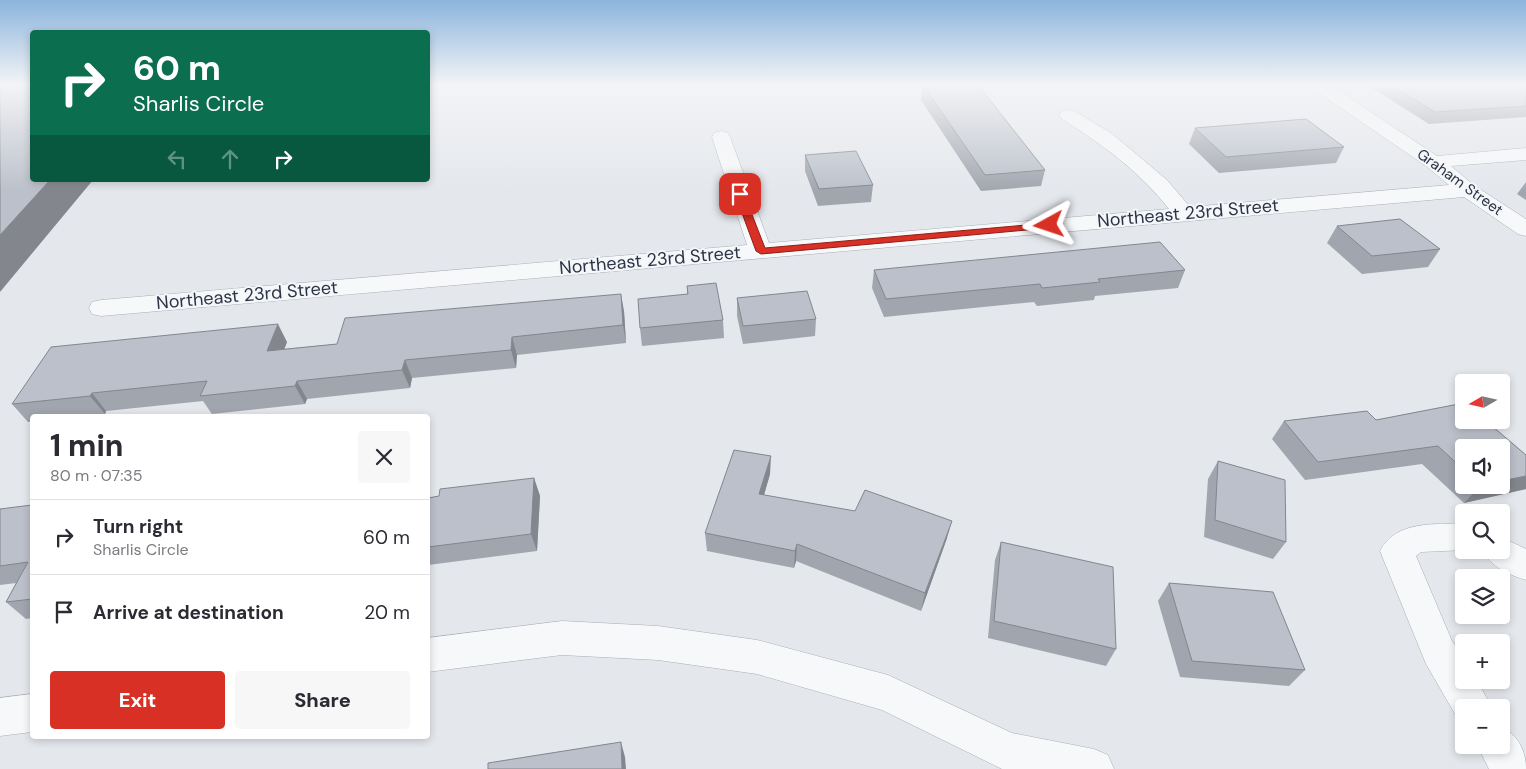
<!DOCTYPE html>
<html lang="en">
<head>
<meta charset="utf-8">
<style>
  body { margin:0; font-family:"DM Sans",sans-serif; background:#f7f7f7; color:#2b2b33; height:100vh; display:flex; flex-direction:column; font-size:19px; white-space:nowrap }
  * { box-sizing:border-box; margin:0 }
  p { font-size:16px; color:#7c7c81 }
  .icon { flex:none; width:28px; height:28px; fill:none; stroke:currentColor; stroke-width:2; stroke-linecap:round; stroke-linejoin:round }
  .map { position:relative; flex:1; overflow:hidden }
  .panel { position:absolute; left:30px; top:414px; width:400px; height:325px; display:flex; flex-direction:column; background:#fff; border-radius:5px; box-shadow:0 2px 8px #0003 }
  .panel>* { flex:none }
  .guide { position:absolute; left:30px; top:30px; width:400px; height:152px; border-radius:5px; box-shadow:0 2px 8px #0003; background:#0b6e4f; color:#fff; overflow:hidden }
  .needle { width:32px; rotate:261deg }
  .buttons { position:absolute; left:1455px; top:374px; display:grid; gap:10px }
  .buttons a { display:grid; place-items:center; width:55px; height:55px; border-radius:5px; background:#fff; box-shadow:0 2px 8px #0003; font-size:25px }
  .pin { position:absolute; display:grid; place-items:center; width:42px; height:42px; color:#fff; margin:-21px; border-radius:10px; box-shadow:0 2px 8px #0006 }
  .me { position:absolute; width:55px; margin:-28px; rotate:265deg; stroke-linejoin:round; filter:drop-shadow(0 0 4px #0008) }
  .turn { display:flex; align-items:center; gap:18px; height:105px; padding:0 20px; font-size:22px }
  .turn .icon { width:65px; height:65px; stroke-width:2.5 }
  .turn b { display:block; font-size:35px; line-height:42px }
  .lanes { display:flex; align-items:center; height:48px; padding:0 20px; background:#0003; justify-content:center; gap:25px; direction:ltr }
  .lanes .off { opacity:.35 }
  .round { display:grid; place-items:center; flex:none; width:52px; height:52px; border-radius:5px; background:#f7f7f7 }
  .headline { display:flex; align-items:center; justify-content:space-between; height:85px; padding:0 20px }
  h1 { font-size:30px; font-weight:800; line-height:38px }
  .button { display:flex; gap:10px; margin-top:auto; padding:10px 20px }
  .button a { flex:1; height:58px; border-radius:5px; background:#d93025; color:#fff; font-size:20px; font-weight:800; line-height:58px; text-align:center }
  .button a+a { background:#f7f7f7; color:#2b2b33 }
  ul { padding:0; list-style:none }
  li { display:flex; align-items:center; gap:15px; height:75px; padding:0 20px; border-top:1px solid #e1e1e2 }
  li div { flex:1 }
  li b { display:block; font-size:19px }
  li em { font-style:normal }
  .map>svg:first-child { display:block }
</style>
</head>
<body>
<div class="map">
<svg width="1526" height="769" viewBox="0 0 1526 769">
  <rect width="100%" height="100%" fill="#e4e7ec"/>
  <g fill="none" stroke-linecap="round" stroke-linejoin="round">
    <defs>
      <path id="minor" d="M1311,85H1330L1437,156L1526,148V160L1451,166L1475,186L1526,219V236L1518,234L1464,197L101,316L92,314L89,308L92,302L101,300L747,245L712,137L714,133L721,131L728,133L730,137L769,243L1169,209C1140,172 1102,144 1062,119L1059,115L1062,111L1068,110L1074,111L1111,133L1167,180L1190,207L1449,185L1426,166L1313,89Z
        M1464,523V550H1466L1421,552L1416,556L1452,641L1464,659V680H1477L1492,708H1464V723L1459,721L1426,664L1380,551C1396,520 1434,525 1464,523Z
        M1501,537L1526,549V580C1509,575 1490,566 1482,550H1501Z
        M562,621L658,626L757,640L888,675L1012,733L1094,749L1108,755L1114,769H1002L882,710L757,674L658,660L562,655L428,672V638Z
        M32,694V732L0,736V698Z
        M1501,727C1518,734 1526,751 1526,769H1489L1477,745H1501Z"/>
    </defs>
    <use href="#minor" stroke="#a9aeb7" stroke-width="1"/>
    <use href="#minor" fill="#f7f8fa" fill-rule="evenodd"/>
  </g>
  <path fill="#a1a5ae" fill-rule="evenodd" d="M923,85L1045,170L1041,186L981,191L921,100Z
    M1367,85H1526V117L1429,124Z
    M1195,128L1344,147L1336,163L1219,173L1189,144Z
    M805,155L873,185L871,202L818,206L805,171Z
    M1526,182V200L1517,194Z
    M1337,226L1440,249L1428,267L1362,274L1327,243Z
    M874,270H1185L1178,288L1095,296L1094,300L1037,306L1034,302L884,317L872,288Z
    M687,286L723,320L724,338L642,346L640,328L687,294Z
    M737,298L816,319L815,336L743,344L737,316Z
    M624,311L626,343L517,355L516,368L412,378L410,388L307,399L305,404L212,414L203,401L106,411L105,414L84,416H32V422H28L12,404L287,342L284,349L337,344Z
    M1464,403V420H1485L1526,455V489L1464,503L1422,464L1305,480L1272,439L1284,421L1367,411L1376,420ZM1464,448H1501V485H1464Z
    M1218,461L1286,542L1273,559L1204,537L1208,479Z
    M770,474L764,495L947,538L921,611L796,561L794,568L707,551L705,533Z
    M534,478L540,496L537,551L428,565V498L439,496Z
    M32,505V618L26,619L6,602L16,583L0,585V509Z
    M1001,542L1116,649L1106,666L988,638L995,560Z
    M1169,583L1305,670L1289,686L1180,677L1158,601Z"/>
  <path fill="#83868d" d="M50,180H93L0,292V235Z
    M621,294L624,311L626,343L623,325Z
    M278,324L287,342L277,369L267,351Z
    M512,337L517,355L516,368L511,350Z
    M405,360L412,378L410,388L402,370Z
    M297,381L307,399L305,404L295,386Z
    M92,393L106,411L105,414L90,396Z
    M771,456L770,474L759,512V494Z
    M1526,476V489L1464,503L1481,485H1501V481Z
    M534,478L540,496L537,551L531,534Z
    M952,521L947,538L921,611L925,593Z
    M797,544L796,561L794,568L795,551Z
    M621,742L625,757L626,769H622Z"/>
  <path fill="#bbc0ca" stroke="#83868d" d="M0,85H32V180H50L0,235Z
    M923,85H978L1045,170L985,175Z
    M1391,85H1526V106L1435,112Z
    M1306,119L1344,147L1226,157L1195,128Z
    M856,151L873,185L819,189L805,155Z
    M1400,219L1440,249L1372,256L1337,226Z
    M1160,242L1185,270L1098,279L1100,282L1042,288L1040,284L886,299L874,270Z
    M716,283L723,320L640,328L638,299L688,294L687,286Z
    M807,291L816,319L743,326L737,298Z
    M621,294L623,325L512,337L511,350L405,360L402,370L297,381L295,386L200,396L207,381L92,393L90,396L12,404L51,347L278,324L267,351L337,344L345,318Z
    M1464,403V420H1485L1526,455V476L1501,481V448H1464V470L1438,446L1318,462L1284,421L1367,411L1376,420Z
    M734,450L771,456L759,494L855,511L865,490L952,521L925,593L797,544L795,551L705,533Z
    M1218,461L1285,480L1286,542L1215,520Z
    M534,478L531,534L428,547V498L439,496L440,489Z
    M32,505V599L6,602L28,562L0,566V509Z
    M1001,542L1113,567L1116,649L994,621Z
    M1169,583L1273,592L1305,670L1192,661Z
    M621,742L622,769H488V763Z"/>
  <linearGradient id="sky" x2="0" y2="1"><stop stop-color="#8bb4dd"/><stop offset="0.44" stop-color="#f3f4f6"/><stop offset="1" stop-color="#f3f4f6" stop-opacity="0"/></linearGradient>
  <rect width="1526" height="192" fill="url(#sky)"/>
  <path fill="#d93025" stroke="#8d1f18" d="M736,192L744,194L765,248L1049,223L1053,225L1049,228L761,254L756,251L735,194Z"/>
  <g text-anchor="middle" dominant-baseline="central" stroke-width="4" stroke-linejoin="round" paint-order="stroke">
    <g font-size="15" fill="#2b3445" stroke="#f4f6f9">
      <text transform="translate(1460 182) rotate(36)">Graham Street</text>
    </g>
    <g font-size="18" fill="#2b3445" stroke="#f4f6f9">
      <text transform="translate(1188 213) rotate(-5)">Northeast 23rd Street</text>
      <text transform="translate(650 260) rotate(-5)">Northeast 23rd Street</text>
      <text transform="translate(247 295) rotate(-5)">Northeast 23rd Street</text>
    </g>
  </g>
</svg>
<div class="buttons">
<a><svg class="needle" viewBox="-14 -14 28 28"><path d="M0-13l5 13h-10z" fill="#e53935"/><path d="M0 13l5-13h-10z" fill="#7c7c81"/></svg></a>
<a><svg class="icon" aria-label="sound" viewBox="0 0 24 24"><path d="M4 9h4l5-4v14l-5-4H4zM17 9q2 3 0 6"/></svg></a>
<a><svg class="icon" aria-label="search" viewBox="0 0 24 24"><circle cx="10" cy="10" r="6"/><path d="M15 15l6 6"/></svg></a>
<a><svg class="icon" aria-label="layers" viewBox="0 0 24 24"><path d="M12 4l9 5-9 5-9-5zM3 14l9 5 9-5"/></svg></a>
<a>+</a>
<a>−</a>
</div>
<div class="pin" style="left:740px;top:194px;background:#d93025"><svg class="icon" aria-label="arrive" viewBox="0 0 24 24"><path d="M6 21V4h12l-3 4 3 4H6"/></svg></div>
<svg class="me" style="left:1049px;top:225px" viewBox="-20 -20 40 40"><path d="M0-17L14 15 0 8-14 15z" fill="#d93025" stroke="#fff" stroke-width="4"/></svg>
<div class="guide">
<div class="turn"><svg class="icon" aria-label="right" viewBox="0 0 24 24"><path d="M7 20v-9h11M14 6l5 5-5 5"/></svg><div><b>60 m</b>Sharlis Circle</div></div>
<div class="lanes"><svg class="icon off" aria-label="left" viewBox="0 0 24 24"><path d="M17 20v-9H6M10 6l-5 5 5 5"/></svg><svg class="icon off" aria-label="ahead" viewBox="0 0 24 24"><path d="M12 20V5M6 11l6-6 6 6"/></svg><svg class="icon" aria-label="right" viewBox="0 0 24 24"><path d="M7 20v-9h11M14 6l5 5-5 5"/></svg></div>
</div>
<section class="panel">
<div class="headline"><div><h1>1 min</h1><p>80 m · 07:35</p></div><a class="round"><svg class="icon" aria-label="close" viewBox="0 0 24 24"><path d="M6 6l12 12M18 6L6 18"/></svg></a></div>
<ul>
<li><svg class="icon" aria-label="right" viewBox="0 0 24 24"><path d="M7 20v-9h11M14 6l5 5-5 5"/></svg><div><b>Turn right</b><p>Sharlis Circle</p></div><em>60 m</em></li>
<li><svg class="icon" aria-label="arrive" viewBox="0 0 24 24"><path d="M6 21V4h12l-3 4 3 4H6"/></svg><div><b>Arrive at destination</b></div><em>20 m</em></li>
</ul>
<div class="button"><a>Exit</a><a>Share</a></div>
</section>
</div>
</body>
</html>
